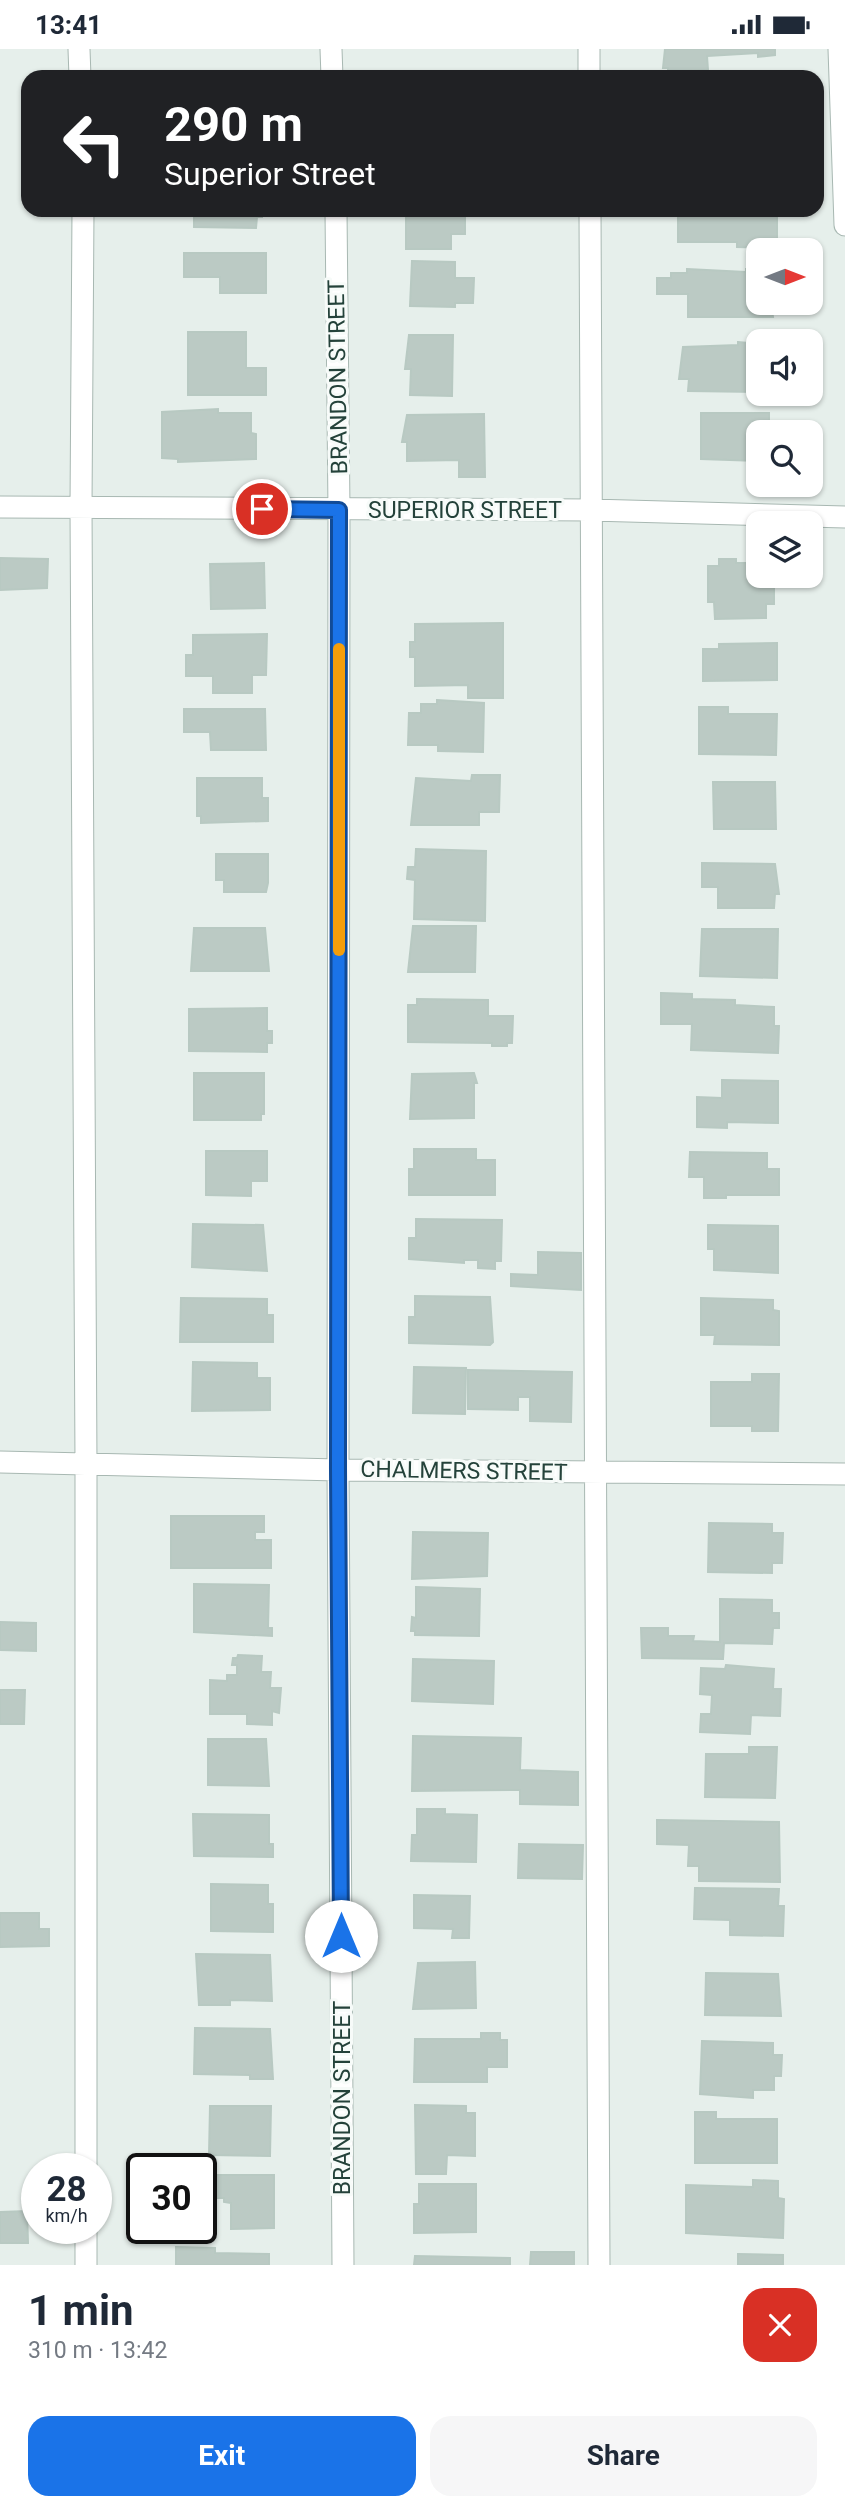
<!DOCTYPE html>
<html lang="en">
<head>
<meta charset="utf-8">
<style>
  body { margin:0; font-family:Roboto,sans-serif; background:#f6f6f7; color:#1f2937; height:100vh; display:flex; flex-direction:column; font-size:26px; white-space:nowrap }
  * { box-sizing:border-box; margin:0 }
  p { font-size:23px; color:#747a83 }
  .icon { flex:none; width:38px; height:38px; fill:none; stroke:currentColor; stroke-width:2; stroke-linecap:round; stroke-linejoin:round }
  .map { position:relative; height:2216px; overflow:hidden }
  .drawer { display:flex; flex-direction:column; background:#fff; flex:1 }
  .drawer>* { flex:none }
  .guide { position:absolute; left:21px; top:21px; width:803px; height:147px; border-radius:21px; box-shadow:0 2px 5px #0004; background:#202124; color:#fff; overflow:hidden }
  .needle { width:46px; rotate:90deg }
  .buttons { position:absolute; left:746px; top:189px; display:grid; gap:14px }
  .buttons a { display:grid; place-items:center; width:77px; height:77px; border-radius:14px; background:#fff; box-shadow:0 2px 5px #0004; font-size:35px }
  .speed { position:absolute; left:21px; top:2104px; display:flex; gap:14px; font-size:35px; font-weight:700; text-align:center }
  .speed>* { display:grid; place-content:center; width:91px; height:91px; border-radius:50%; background:#fff; box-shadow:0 2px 5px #0004; line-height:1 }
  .speed small { font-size:18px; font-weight:400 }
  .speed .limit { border:4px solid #111; border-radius:10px; background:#fff; color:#111 }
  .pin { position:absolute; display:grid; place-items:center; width:60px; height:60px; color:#fff; margin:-30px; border:4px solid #fff; border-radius:50%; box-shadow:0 2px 7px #0007 }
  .me { position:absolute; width:77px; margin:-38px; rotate:0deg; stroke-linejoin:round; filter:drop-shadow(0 0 5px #0008) }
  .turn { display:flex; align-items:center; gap:24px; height:147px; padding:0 28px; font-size:32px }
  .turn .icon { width:91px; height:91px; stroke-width:2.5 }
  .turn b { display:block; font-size:49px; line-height:60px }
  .round { display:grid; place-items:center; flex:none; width:74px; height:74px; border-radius:21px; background:#f6f6f7 }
  .overview { display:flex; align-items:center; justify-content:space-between; height:119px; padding:0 28px }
  h1 { font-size:42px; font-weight:700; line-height:52px }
  .button { display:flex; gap:14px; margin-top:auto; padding:14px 28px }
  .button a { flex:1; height:80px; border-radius:21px; background:#1a73e8; color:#fff; font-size:28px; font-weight:700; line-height:80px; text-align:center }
  .button a+a { background:#f6f6f7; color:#1f2937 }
  .status { display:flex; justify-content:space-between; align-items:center; height:49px; padding:0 35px; background:#fff; direction:ltr }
  .status svg { height:19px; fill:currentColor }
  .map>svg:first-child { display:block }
</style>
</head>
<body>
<div class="status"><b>13:41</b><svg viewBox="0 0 49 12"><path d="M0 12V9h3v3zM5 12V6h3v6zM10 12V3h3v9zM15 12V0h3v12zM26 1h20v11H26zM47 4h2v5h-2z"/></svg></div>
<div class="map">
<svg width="845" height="2216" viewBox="0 0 845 2216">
  <rect width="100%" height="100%" fill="#e6efeb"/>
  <path fill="#bbcac4" stroke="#b8c9c2" stroke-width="2" d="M665,0H775V6L758,8V4L707,7L708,21L668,23V19H663Z
    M194,161H262V168H257L256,179L194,178Z
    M406,161H465V185H451V200H406Z
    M678,161H771V167H777V199L737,198V193H678Z
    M184,204H266V244H220V228H184Z
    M412,212L455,213V229H474L473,254H455V258L410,257Z
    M687,220L746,223V220H758V254H771L773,268H688V245H657V229H671V224H687Z
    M188,283H246V319H266V346H188Z
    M409,286H453L452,347L410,346L411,320H405Z
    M738,293L758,295V343L688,342L689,330H679L683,298L738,296Z
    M218,360V364H251V384L256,385V410L178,413V410L162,409V363Z
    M701,364H769V383H758V412L701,410Z
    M484,365L485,428H459V411L407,412V393H402L407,366Z
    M0,509L48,510L47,539L0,541Z
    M719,510H736V514H758V527H774V555H766V569L715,570L714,553H708V517H719Z
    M264,514L265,559L211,560L210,515Z
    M503,574V649H468V636L415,637V608H410V593H415V575Z
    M267,585L266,626H252V644H213V627H186V606H193V586Z
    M777,594V631L703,632V600H719V595Z
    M437,651L484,654L483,703L438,702V696H408L409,664H421V655H437Z
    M699,658H728V665H777L776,706L699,705Z
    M184,660H265L266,701H211L210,683H184Z
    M472,726H500L499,763H479V776H411L416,729L471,732Z
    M197,729H262V749H268V772L201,774V767H197Z
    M713,733H775L776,780H714Z
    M416,800L486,802L485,872L414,870L415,831L407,830L408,818H415Z
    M216,805H268V834L266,843H224V831H216Z
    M702,814L775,815L779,845H775L774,859H718V838H702Z
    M413,877H476L475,923H408Z
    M194,879H265L269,922H191Z
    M702,880H778L777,929L700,927Z
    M661,944L692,945V950L735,951V956L774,958V977H779L778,1004L691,1001L692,975H661Z
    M417,950L488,951V967H513L512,994H507V997H492V994L408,993V956H417Z
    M267,959V982H272V994H267V1003L189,1002V960Z
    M194,1024H264V1065H261V1071H194Z
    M474,1024L477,1034H474V1069L410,1070L412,1025Z
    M722,1031L778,1032V1074L727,1073V1079L697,1078V1048L722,1049Z
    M414,1100H476V1111H495V1146H409V1120H414Z
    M206,1102H267V1132H251V1147L206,1146Z
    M690,1103L767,1104V1120H779V1146H726V1149H704V1128H689Z
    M416,1170L502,1171L501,1212H495V1220L478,1219V1211H464V1214L409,1210V1189H416Z
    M193,1175L263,1176L267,1222L192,1218Z
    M708,1176L778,1177V1224L714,1221V1200H708Z
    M538,1203L581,1204V1241L511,1237V1225L538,1226Z
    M415,1247L490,1248L493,1293L490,1296L409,1294V1268H415Z
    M181,1249L267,1250V1266H273V1293H180Z
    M701,1249L773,1251V1261L779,1262V1296L714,1295L715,1286H701Z
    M193,1313L257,1314V1329H270V1361L192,1362Z
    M414,1318L466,1319L465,1365L413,1364Z
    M468,1321L572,1323L571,1373L530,1372V1348H518V1361L468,1360Z
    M752,1325H779L778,1382H752V1377H711V1333H752Z
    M171,1467H264V1483H255V1491H271V1519H171Z
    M709,1474L772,1475V1484H783L782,1514H772V1524L708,1523Z
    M413,1483L488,1484L487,1527L412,1530Z
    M194,1535L269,1536L268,1579H272V1587L194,1583Z
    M416,1538L480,1540L479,1587L415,1586V1582H411L412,1568L416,1569Z
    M720,1550L772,1551V1564H779V1579H773L772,1595L724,1594L723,1610L642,1609L641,1579H668V1587H694L693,1592L720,1593Z
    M0,1573L36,1574V1602L0,1601Z
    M238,1606L262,1607L261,1623H271L270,1639H281L279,1664L272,1662V1676L247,1675V1665H210V1631L227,1632V1626H237V1616H232L233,1609H237Z
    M413,1610L494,1612L493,1655L412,1652Z
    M726,1616L774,1620L773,1640H781L780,1667L751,1666L750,1685L700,1683L701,1665H711L712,1646L700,1645L701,1619L725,1620Z
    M0,1641H25L24,1675H0Z
    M413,1687L521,1689L520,1721L578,1723V1756L520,1755V1741L412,1742Z
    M208,1690H266L269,1737L208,1736Z
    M749,1698H777L775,1749L705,1748L706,1705H749Z
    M417,1760H445V1765L477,1766L476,1813L411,1812L412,1786H417Z
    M193,1765L269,1766V1795H273V1808L194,1807Z
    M657,1771L779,1773L780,1833L699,1832V1817H688L689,1796L657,1795Z
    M519,1795L583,1796L582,1830L518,1829Z
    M211,1835L268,1836V1855H273V1883L211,1882Z
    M695,1839L779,1840L778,1857H784L783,1887L730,1886V1871L694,1870Z
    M414,1846L470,1847L469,1889H452L453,1880L414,1879Z
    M0,1864H39V1880H49V1897L0,1898Z
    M196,1905L270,1906L272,1952L230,1951V1956H199Z
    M475,1913L476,1959L413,1960L418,1914Z
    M706,1924L778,1925L781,1967L705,1966Z
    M195,1979L270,1980L273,2030H250V2026L194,2025Z
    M481,1984H500V1991H507V2018H487V2033H414L415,1990H481Z
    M702,1992L773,1994V2006H782L781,2027H774V2041H753V2049L700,2045Z
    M415,2056L466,2057V2064H475V2107L447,2106L446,2125H416Z
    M210,2057H271L270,2107L209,2106Z
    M695,2063H716V2070H777V2114H695Z
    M210,2126H274V2179L231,2180V2154L224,2153V2149H210Z
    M753,2131L778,2132V2149L784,2150L783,2189L686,2184V2136L753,2138Z
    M419,2135H476V2183L414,2184V2155H419Z
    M27,2162L28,2194H0V2163Z
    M176,2198L215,2199V2204L269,2205V2216H176Z
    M531,2203H574V2216H530Z
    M738,2205L783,2206V2216H738Z
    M415,2207L510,2209V2216H414Z"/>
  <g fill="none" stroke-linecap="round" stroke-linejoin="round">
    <defs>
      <path id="minor" d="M79,0L80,28
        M331,0L332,28
        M589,0V28
        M839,0L845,176
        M83,161L81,458L86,1415V2119
        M336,161L339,461L338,1421L343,2216
        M590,161L599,2216
        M0,458L591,461L845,468
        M0,1413L338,1421L845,1425
        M86,2216V2179"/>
    </defs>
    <use href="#minor" stroke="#a8b8b2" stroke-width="23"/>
    <use href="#minor" stroke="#fff" stroke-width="21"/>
  </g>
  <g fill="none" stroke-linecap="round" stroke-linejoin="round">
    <defs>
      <path id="route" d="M262,460L339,461L338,1420L341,1887"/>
    </defs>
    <use href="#route" stroke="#114b97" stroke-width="18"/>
    <use href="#route" stroke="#1a73e8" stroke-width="12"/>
    <path stroke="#f59e0b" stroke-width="12" d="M339,901V600"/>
  </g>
  <g text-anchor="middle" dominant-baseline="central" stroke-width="6" stroke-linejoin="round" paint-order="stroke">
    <g font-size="23" fill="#24423a" stroke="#f7fbf9">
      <text transform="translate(338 328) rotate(-91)">BRANDON STREET</text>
      <text x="465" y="461">SUPERIOR STREET</text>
      <text transform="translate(464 1422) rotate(1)">CHALMERS STREET</text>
      <text transform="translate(342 2049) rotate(-90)">BRANDON STREET</text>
    </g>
  </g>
</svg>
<div class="buttons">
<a><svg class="needle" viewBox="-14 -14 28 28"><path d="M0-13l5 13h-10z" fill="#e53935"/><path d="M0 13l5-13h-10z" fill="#747a83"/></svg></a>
<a><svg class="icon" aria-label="sound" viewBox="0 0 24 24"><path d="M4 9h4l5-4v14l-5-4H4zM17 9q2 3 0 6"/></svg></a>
<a><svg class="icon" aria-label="search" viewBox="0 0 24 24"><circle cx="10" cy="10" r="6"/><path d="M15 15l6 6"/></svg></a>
<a><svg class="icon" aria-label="layers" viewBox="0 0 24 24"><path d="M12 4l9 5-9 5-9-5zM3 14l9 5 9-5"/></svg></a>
</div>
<div class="speed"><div>28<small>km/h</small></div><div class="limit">30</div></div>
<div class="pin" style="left:262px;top:460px;background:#d93025"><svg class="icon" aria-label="arrive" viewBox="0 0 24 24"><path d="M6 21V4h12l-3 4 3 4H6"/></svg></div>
<svg class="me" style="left:341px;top:1887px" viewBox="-20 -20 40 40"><circle r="19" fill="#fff"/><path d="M0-13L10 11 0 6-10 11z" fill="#1a73e8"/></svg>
<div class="guide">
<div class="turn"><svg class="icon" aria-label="left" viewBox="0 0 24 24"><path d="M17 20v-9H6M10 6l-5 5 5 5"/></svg><div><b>290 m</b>Superior Street</div></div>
</div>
</div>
<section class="drawer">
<div class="overview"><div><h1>1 min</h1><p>310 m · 13:42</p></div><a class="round" style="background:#d93025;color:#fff"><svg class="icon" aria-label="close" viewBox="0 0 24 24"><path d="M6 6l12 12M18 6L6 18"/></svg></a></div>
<div class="button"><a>Exit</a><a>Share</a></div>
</section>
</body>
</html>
